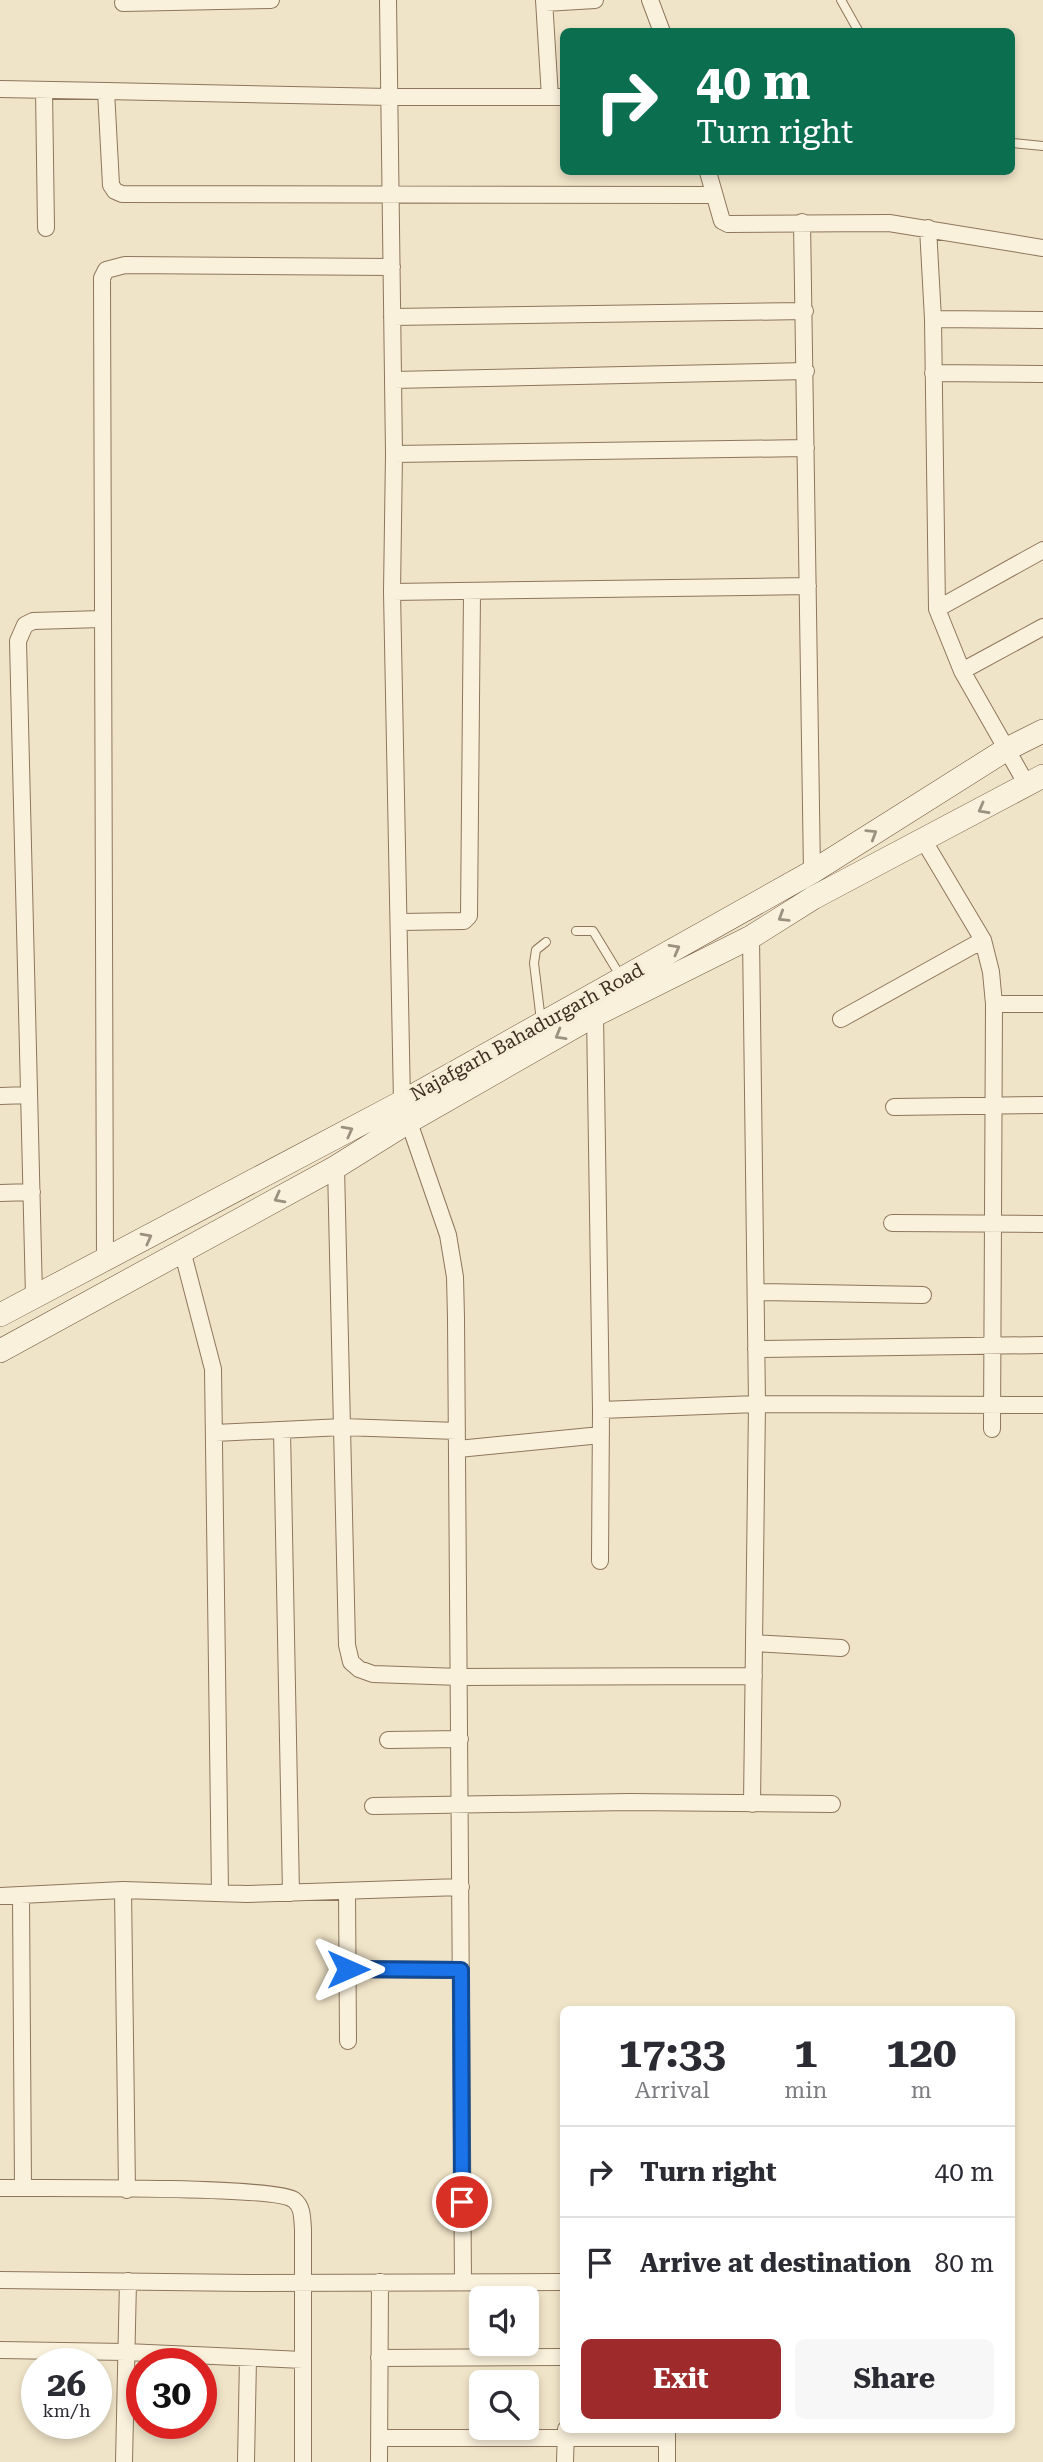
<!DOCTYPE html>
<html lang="en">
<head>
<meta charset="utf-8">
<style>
  body { margin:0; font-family:"Roboto Serif",serif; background:#f7f7f7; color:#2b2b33; height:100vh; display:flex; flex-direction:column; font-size:26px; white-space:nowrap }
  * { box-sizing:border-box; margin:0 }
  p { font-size:23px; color:#7c7c81 }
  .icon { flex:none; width:38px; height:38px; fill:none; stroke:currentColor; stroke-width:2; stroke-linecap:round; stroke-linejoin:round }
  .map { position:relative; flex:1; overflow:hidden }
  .side { position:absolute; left:560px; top:2006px; width:455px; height:427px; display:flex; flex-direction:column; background:#fff; border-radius:10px; box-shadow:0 4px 10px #0003 }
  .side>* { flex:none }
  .banner { position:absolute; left:560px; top:28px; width:455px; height:147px; border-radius:10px; box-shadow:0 4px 10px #0003; background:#0b6e4f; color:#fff; overflow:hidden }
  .controls { position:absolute; left:469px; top:2286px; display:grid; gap:14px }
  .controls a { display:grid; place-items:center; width:70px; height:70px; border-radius:10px; background:#fff; box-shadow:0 4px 10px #0003; font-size:35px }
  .speed { position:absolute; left:21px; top:2348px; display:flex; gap:14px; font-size:35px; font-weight:700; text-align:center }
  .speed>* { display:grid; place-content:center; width:91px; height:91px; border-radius:50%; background:#fff; box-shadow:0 4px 10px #0003; line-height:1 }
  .speed small { font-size:18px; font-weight:400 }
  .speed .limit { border:10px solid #d22; background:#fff; color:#111 }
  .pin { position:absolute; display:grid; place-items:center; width:60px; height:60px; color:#fff; margin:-30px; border:4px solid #fff; border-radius:50%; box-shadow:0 2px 7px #0007 }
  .me { position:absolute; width:77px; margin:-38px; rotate:90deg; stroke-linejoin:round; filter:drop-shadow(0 0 5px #0008) }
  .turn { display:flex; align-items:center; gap:24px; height:147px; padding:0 21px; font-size:32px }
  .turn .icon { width:91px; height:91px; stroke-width:2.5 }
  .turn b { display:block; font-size:49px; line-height:60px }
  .eta { display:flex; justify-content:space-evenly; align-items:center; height:119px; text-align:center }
  .eta b { font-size:42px; font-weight:700; line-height:49px }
  .primary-button { display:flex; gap:14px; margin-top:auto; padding:14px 21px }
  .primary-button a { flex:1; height:80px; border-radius:10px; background:#9e2a2b; color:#fff; font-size:28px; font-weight:700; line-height:80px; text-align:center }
  .primary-button a+a { background:#f7f7f7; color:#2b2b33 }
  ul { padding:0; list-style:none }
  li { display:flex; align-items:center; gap:21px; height:91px; padding:0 21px; border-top:2px solid #e1e1e2 }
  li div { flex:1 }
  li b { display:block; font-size:26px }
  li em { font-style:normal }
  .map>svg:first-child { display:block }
</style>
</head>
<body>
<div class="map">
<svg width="1043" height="2462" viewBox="0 0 1043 2462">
  <rect width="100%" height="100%" fill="#f0e4c8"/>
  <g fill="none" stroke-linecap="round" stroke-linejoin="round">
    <defs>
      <path id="service" d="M841,0L859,32
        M1012,143L1043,146
        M576,931H593L621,977
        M541,1021L534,963L536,950L546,942"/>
      <path id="minor" d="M388,0L394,454L392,592L402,1102L448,1235L455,1277L456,1318L463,2282
        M544,0L550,97
        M650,0L662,32
        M123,3L271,0
        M545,3L595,0
        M0,89L106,91L111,185L115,191L122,194L714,195
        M44,90L46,228
        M106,91L389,97H564
        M708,172L722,221L728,224L889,223L1043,248
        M802,222L812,872
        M928,228L933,319L937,609L962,671L1027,785
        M392,317L805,311
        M933,319L1043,320
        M933,373L1043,374
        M393,380L806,371
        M394,454L806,448
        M392,592L808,586
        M937,609L1043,550
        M962,671L1043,627
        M924,841L983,940L991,972L994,1004L992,1429
        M400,922L464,921L469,916L472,593
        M751,937L757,1404L752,1804
        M994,1004H1043
        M595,1015L601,1410L600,1561
        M841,1019L983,940
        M0,1096L29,1095
        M894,1107L1043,1105
        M336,1167L347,1645L351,1662L359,1669L373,1674L460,1677L754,1676
        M0,1193L32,1192
        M892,1223L1043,1224
        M182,1250L213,1369L220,1893
        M105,1261L102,278L106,270L125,265L392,267
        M756,1292L923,1295
        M34,1296L18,641L25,625L33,621L102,619
        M756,1349L1043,1345
        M601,1410L757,1404L1043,1405
        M282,1430L291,1893
        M215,1433L343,1427L457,1431
        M458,1449L601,1435
        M754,1643L841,1648
        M388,1740L460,1739
        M373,1806L629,1802L832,1804
        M123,1890L127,2190
        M347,1891L348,2041
        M0,1896L123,1890L247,1894L461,1887
        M21,1896L23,2188
        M348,1969L461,1970
        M0,2188C38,2188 277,2186 294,2200C303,2207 302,2218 303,2229V2462
        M0,2280L248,2283L564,2282
        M0,2350L126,2352L303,2360
        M379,2358L564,2357
        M379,2438H667
        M124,2462L128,2281
        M246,2462L248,2358
        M379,2462L380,2282
        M565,2462L566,2429
        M667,2462V2429"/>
      <path id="secondary" d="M0,1315L402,1102L812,872L1007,749L1043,731
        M0,1351L336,1167L408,1122L595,1015L751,937L813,898L1043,776"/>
    </defs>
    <use href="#service" stroke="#8d765c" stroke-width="10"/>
    <use href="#minor" stroke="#8d765c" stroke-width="18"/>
    <use href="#secondary" stroke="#6f573f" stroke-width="24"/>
    <use href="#service" stroke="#faf1dc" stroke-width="8"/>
    <use href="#minor" stroke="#faf1dc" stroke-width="16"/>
    <use href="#secondary" stroke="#faf1dc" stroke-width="23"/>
  </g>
  <defs><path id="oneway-chevron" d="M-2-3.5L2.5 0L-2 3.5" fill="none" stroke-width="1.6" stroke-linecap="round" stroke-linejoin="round" transform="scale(1.75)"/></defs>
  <g stroke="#9c907e">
    <use href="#oneway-chevron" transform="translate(983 809) rotate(151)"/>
    <use href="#oneway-chevron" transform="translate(872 834) rotate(-32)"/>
    <use href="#oneway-chevron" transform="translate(783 917) rotate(148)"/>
    <use href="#oneway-chevron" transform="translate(675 949) rotate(-29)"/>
    <use href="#oneway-chevron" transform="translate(560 1035) rotate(150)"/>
    <use href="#oneway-chevron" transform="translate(348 1131) rotate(-28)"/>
    <use href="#oneway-chevron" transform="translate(279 1198) rotate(152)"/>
    <use href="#oneway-chevron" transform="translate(147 1238) rotate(-28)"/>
  </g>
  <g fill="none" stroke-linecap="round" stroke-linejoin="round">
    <defs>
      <path id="route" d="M348,1969L461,1970L462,2202"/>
    </defs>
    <use href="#route" stroke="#114b97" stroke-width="18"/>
    <use href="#route" stroke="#1a73e8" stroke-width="12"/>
  </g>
  <g text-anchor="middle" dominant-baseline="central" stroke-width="7" stroke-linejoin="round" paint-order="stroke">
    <g font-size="19" fill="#3d2e20" stroke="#f7eed8">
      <text transform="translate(527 1032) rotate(-29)">Najafgarh Bahadurgarh Road</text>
    </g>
  </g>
</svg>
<div class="controls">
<a><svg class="icon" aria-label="sound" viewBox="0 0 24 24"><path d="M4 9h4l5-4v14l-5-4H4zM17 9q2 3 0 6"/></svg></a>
<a><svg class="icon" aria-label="search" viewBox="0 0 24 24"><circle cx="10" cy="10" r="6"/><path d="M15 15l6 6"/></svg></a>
</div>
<div class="speed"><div>26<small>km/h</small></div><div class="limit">30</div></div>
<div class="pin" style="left:462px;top:2202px;background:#d93025"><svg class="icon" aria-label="arrive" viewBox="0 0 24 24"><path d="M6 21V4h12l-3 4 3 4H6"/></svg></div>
<svg class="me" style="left:348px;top:1969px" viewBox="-20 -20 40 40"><path d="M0-17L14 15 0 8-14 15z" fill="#1a73e8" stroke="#fff" stroke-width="4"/></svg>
<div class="banner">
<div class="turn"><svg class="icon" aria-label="right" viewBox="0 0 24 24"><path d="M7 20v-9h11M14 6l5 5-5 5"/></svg><div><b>40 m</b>Turn right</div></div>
</div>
<section class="side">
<div class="eta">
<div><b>17:33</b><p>Arrival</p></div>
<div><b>1</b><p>min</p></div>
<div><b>120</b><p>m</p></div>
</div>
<ul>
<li><svg class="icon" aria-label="right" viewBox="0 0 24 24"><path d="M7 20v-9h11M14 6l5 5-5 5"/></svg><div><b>Turn right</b></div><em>40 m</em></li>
<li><svg class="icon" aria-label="arrive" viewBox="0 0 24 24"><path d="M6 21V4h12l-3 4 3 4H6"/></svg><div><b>Arrive at destination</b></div><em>80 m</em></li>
</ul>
<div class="primary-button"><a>Exit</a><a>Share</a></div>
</section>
</div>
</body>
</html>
